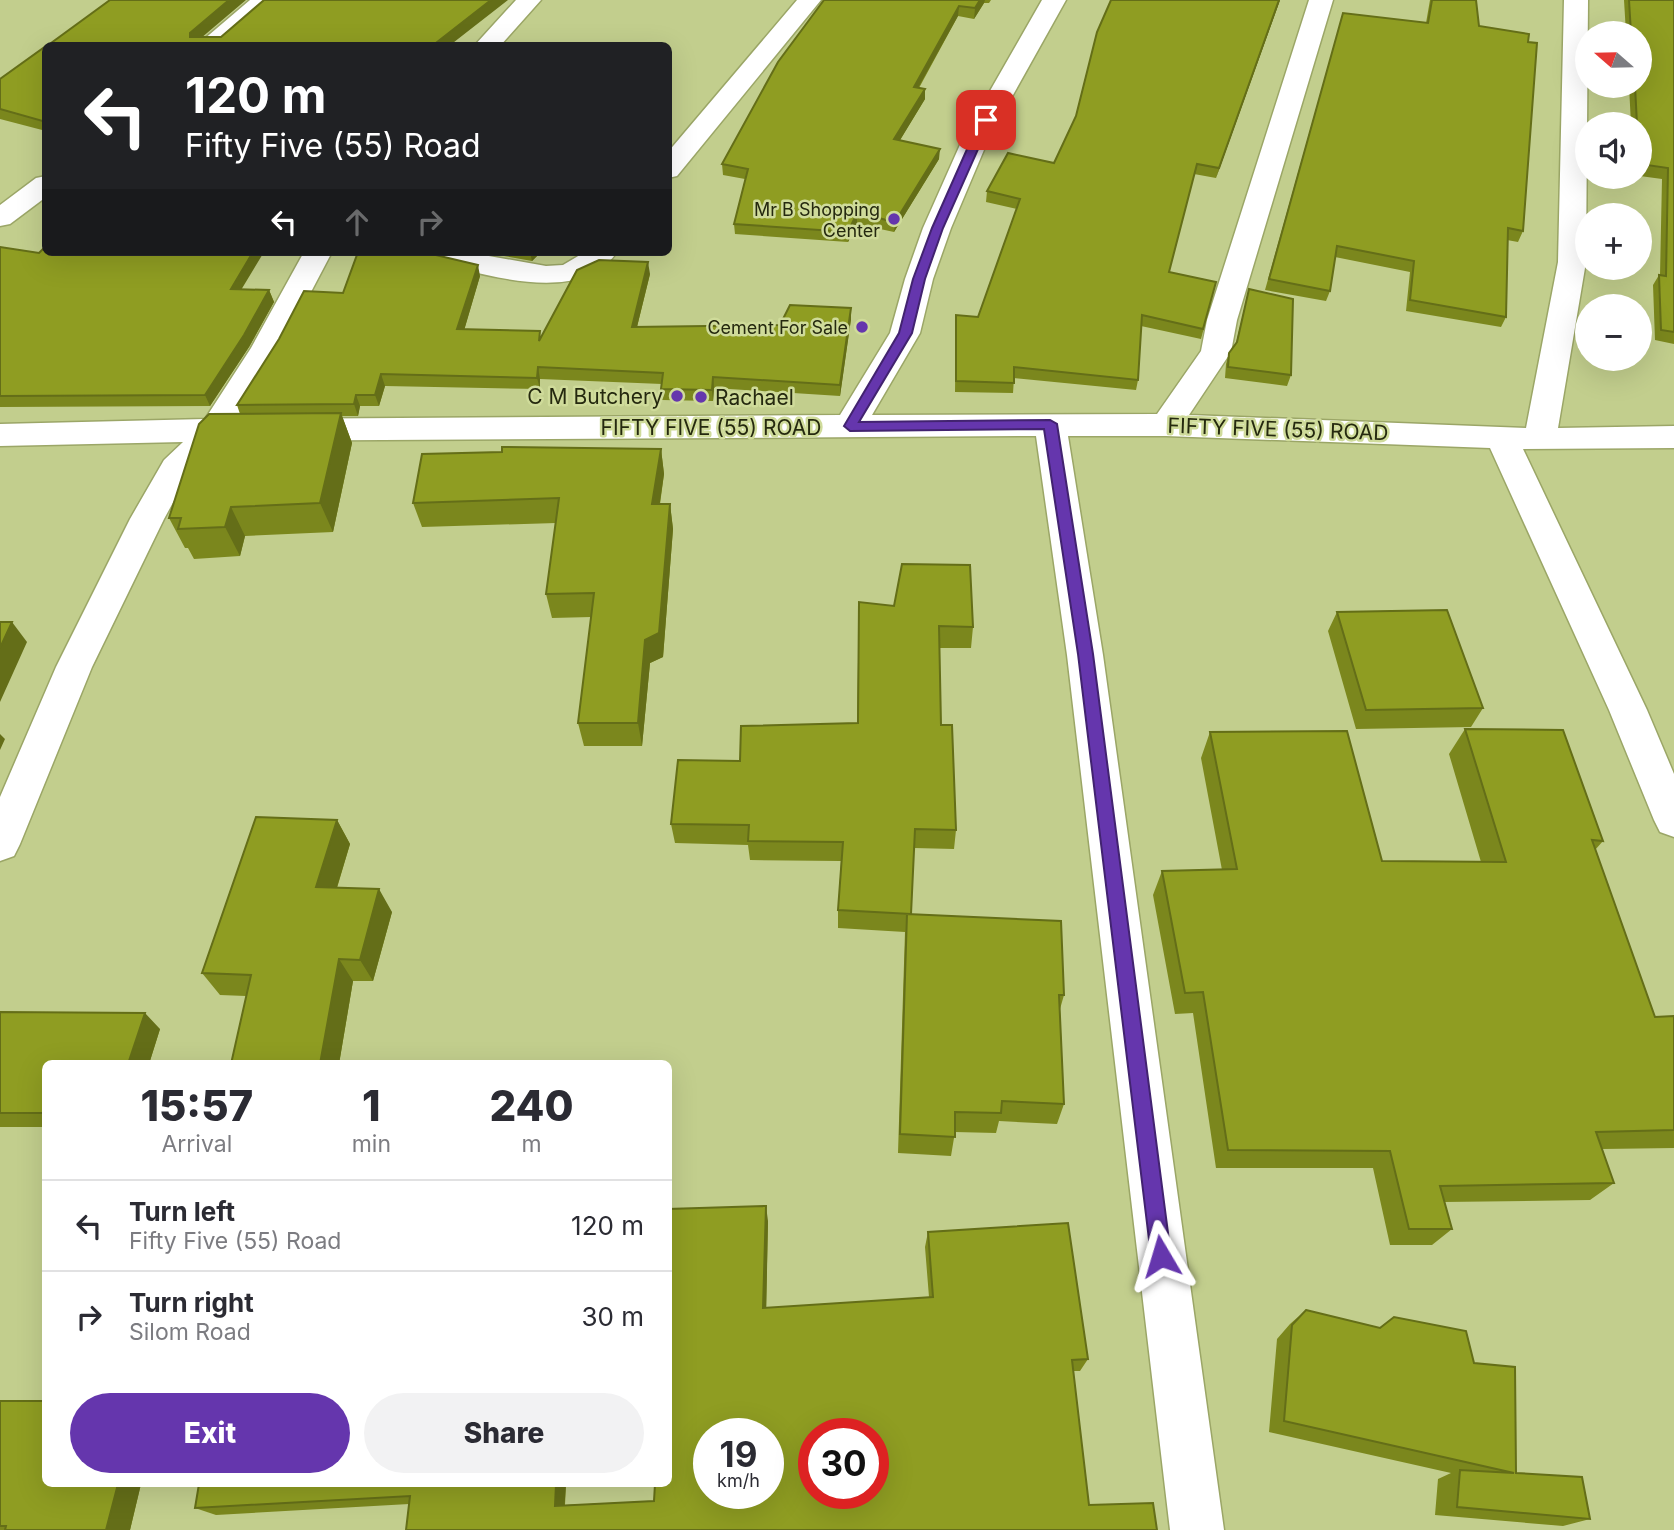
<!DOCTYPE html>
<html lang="en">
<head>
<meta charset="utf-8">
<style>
  body { margin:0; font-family:Inter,sans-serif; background:#f2f2f3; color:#2b2b33; height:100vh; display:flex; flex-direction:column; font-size:26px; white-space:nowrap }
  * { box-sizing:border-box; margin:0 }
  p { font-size:23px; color:#7c7c81 }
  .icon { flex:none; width:38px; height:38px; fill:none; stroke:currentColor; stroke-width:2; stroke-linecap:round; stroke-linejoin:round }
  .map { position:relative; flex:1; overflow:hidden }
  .details { position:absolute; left:42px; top:1060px; width:630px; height:427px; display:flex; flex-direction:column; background:#fff; border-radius:10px; box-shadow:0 7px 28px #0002 }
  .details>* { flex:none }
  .banner { position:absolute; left:42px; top:42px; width:630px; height:214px; border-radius:10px; box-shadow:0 7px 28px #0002; background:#202124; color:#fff; overflow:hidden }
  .needle { width:46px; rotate:290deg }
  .controls { position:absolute; left:1575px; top:21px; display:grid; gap:14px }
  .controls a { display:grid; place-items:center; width:77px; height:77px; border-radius:50%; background:#fff; box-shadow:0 7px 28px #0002; font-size:35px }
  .speed { position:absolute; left:693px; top:1418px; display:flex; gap:14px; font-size:35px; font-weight:700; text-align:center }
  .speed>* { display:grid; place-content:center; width:91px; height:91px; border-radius:50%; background:#fff; box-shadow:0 7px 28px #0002; line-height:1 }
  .speed small { font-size:18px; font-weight:400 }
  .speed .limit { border:10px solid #d22; background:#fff; color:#111 }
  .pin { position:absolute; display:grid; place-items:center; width:60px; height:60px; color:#fff; margin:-30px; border-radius:14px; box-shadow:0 4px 10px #0006 }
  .me { position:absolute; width:77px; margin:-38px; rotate:353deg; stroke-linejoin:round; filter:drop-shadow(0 0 5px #0008) }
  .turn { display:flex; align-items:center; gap:24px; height:147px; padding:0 28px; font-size:32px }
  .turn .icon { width:91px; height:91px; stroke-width:2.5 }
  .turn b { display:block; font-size:49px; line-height:60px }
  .lanes { display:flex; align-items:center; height:66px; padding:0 28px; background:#0003; justify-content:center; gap:35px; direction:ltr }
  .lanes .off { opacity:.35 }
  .eta { display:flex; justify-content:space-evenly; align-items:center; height:119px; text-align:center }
  .eta b { font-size:42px; font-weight:800; line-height:49px }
  .button { display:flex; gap:14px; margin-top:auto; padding:14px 28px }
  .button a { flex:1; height:80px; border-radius:42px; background:#6536ad; color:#fff; font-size:28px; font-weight:800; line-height:80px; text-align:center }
  .button a+a { background:#f2f2f3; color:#2b2b33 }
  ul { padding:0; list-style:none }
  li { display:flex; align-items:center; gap:21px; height:91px; padding:0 28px; border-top:2px solid #e1e1e2 }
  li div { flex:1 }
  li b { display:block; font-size:26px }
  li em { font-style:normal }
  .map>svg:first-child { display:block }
</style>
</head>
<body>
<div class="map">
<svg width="1674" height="1530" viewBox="0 0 1674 1530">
  <rect width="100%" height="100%" fill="#c2ce8d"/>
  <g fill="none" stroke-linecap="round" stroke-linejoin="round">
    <defs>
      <path id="street" d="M250,0H276L223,46H196Z
        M516,0H541L500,46H474Z
        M797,0H821L677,176L668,178V152Z
        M1042,0H1066L989,138L951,228L933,279L920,333L872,415L1157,414L1201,351L1207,320L1309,0H1333L1237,320L1231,352L1189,415L1526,428L1558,262L1564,0H1588L1586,262L1558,428L1674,426V448L1523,449L1647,710L1674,774V837L1660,832L1654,820L1609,710L1490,448L1166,436H1068L1103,655L1224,1530H1170L1067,655L1036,436L222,441L188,475L164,519L92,667L20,844L14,856L0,861V797L56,667L130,519L164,460L183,442L0,446V424L205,419L251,348L304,252H332L281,349L237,419L840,415L890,333L905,279L923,228L963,138Z
        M46,176V197L10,224L0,226V205L36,178Z
        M411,252H466L546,266L563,265L585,252H617C578,309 479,271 425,261L415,258Z"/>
    </defs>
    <use href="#street" stroke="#9ba667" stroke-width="3"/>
    <use href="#street" fill="#fff" fill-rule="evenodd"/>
  </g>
  <path fill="#7b871d" d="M824,0H991L989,3H984L974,19L958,16L919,88L925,89V99L900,140L939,159L894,232L857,224L848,242L735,234L734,224L745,179L723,175L722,164Z
    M1280,0L1216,178L1194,174L1169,272L1216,282L1201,339L1141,326L1138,380L1136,390L1014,378L1013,393L955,392L956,315L978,317L1017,209L986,202L987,191L1054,163L1076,116Z
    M1430,0H1476L1479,26L1528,42L1523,231L1518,242L1507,240L1506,317L1501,327L1406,311L1410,272L1335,257L1330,291L1326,301L1265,290L1343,13L1426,23Z
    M1624,0H1674V344L1655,340L1653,285L1659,275H1660L1662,179L1640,176V124H1631L1629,86H1640V33H1626Z
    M46,46V131L0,119V79Z
    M0,247L242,289L269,290L274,302L249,347L210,406L0,407Z
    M481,252H541L532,261Z
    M650,274L637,327L780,325L851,308V319L840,396L714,388L713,401L662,400L661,389L662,384L540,379V389L385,386L379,406H360L358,416H342L352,443L333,532L245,536L240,556L194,559L188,548H185L169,518L240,414L237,405L343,293L480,276L464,330L541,337Z
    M1249,289L1291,375L1287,386L1225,378L1226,364L1229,353L1236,343Z
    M661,449L664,474L660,504H670L673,529L663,657L650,663L642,746H584L578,723L591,617L552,618L546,594L556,523L422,527L413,503Z
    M859,602L973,627L971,648H939L941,725L956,830L954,849L914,848L911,914L1064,995L1060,1009L1064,1104L1057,1124L999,1121L996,1133L955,1132L951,1156L898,1153L905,932L838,928V910L841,861L750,860L748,845L675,843L671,824L740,761L857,723Z
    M1337,612L1483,708L1471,727L1356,729L1328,631Z
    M1465,729L1603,841L1595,850L1655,1017L1674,1016V1148L1602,1149L1614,1183L1590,1200L1444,1202L1452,1229L1432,1245H1390L1373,1168H1216L1193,1013L1175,1014L1153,895L1162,871L1222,870L1201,758L1210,732L1382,861L1481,862L1449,754Z
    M337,820L350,844L337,888L392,912L373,981H353L339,1064H231L246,996L220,995L202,973Z
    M0,1012L160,1029L149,1064H46V1127H0Z
    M768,1221L766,1308L929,1297L925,1247L928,1232L1088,1359L1080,1371H1073L1089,1505L1157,1530L409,1504L216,1515L195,1508L199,1484H566L565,1505L654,1501Z
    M1306,1310L1379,1328L1394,1317L1474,1363L1516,1473L1590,1519L1563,1526L1435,1515L1438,1479L1451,1473L1269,1432L1277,1339L1290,1324Z
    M0,1401L46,1484H141L130,1530H0Z"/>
  <path fill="#646e18" d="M229,0H246L194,44L190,37V33Z
    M491,0H508L449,46H432Z
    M980,0H985L984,3L974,19L975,8Z
    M1279,0H1280L1216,178L1219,168Z
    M959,6L958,16L913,97L914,87Z
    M925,89V99L894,150V139Z
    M940,149L939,159L894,232L895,222Z
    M857,213V224L848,242V232Z
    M253,252H264L235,300L231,289Z
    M530,252H541L532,261Z
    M648,262L650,274L634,339L632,327Z
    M478,265L480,276L461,341L457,329Z
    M269,290L274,302L249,347L210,406L205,395Z
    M851,308V319L840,396V385Z
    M538,367L540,379V389L537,378Z
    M381,374L385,386L379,406L375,395Z
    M713,377L714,388L713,401L712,390Z
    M356,395L360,406L358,416L354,404Z
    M341,413L352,443L333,532L320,503Z
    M661,449L664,474L656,529L652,504Z
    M670,504L673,529L663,657L650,663L642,746L638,723L645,640Z
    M231,507L245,536L240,556L225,527Z
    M12,622L27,642L0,702V648Z
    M0,734L5,739L0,750Z
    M337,820L350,844L330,910L316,887Z
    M379,889L392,912L373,981L360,960Z
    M339,959L353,981L339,1064H320Z
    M145,1013L160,1029L149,1064H128Z
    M766,1206L768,1221L766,1321L763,1308Z
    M118,1484H141L130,1530H106Z
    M556,1484H566L564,1513L555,1506Z"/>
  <path fill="#8f9d22" stroke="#646e18" stroke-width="2" fill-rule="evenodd" d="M110,0H229L190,33V37H221L264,0H491L432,46H47Z
    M824,0H980L975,8L959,6L914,87L925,89L894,139L940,149L895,222L857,213L848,232L734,224L748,169L722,164L778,62Z
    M1111,0H1279L1219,168L1197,164L1169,272L1216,282L1203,329L1142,315L1138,380L1014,367V383L956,381V315L978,317L1020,199L987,191L1008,153L1054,163L1076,116L1097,32Z
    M1432,0H1476L1479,26L1529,34L1528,42L1537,43L1523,231L1508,228L1506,317L1410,300L1414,261L1337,246L1330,291L1269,279L1343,13L1428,23Z
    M1629,0H1674V332L1661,330L1659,275L1666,276L1668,168L1640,164V124H1637L1635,86H1640V33H1631Z
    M46,46V122L0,109V79Z
    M46,246V252H253L231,289L269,290L244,335L205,395L0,396V247L39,253Z
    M358,252H423L478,265L457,329L540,331L539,341L577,270L599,260L648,262L632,327L780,325L790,305L851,308L840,385L713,377L712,390L661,389L663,373L538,367L537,378L381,374L375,395H356L354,404L237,405L279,339L304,291L343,293Z
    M1249,289L1293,299L1291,375L1228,367L1229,353L1237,342Z
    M341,413L320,503L231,507L225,527L178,529L181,518H169L199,424L209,414Z
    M502,447L661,449L652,504H670L659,633L645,640L638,723H578L594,593L546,594L559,498L413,503L422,454L502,452Z
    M902,564L970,565L973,627L939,626L941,725H952L956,830L915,829L911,914L838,910L843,842L748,841L749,825L671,824L678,760L740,761L741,726L858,723L859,602L894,606Z
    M1447,610L1483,708L1366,710L1337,612Z
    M0,622H12L0,648Z
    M1465,729L1563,730L1603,841L1592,840L1655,1017L1674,1016V1130L1596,1132L1614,1183L1440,1186L1452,1229H1409L1390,1151L1228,1150L1203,992L1185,993L1162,871L1237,869L1210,732L1347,731L1382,861L1506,862Z
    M256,817L337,820L316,887L379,889L360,960L339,959L320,1064H231L251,975L202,973Z
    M907,914L1061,921L1064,995H1059L1064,1104L1002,1101L1001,1113L955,1112V1137L900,1134Z
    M0,1012L145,1013L128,1064H46V1113H0Z
    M766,1206L763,1308L933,1297L928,1232L1068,1223L1088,1359L1072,1360L1089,1505L1153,1503L1157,1530H406L410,1496L195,1508L199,1484H556L555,1506L654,1501L655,1484H668V1209ZM709,1433H768V1493H709ZM814,1433H873V1493H814Z
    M1306,1310L1380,1328L1394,1317L1466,1331L1474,1363L1515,1367L1516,1473L1582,1477L1590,1519L1457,1507L1460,1470L1514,1473L1284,1421L1292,1325Z
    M0,1401H46V1484H118L106,1530H5L6,1526H0Z"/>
  <path fill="#6536ad" stroke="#422370" stroke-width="2" d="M986,117L991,120L943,228L925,279L912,333L859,422L1050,420L1057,424L1093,654L1171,1256L1168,1263L1161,1266L1154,1263L1151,1256L1078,654L1044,429L850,431L844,426L899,333L913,279L932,228L980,120Z"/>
  <g fill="#6536ad" stroke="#cfdb9a" stroke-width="2.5">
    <circle cx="894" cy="219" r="7"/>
    <circle cx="862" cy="327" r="7"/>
    <circle cx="677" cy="396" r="7"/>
    <circle cx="701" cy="397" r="7"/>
  </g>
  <g text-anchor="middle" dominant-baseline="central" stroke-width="5" stroke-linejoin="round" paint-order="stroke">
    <g font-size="18" fill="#25290f" stroke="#cfdb9a" text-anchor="end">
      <text x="880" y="209">Mr B Shopping<tspan x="880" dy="21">Center</tspan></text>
      <text x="848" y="327">Cement For Sale</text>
    </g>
    <g font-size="21" fill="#25290f" stroke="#cfdb9a" text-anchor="end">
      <text x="663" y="396">C M Butchery</text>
      <text x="715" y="397" text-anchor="start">Rachael</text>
    </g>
    <g font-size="21" fill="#25290f" stroke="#cfdb9a">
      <text x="711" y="427">FIFTY FIVE (55) ROAD</text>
      <text transform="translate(1278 429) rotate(2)">FIFTY FIVE (55) ROAD</text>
    </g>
  </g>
</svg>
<div class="controls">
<a><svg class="needle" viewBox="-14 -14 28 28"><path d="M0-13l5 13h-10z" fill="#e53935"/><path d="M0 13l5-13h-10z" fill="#7c7c81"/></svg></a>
<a><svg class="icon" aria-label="sound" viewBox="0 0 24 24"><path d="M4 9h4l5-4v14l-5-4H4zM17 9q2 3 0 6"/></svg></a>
<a>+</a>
<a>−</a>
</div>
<div class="speed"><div>19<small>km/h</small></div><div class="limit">30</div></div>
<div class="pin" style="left:986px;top:120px;background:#d93025"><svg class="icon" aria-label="arrive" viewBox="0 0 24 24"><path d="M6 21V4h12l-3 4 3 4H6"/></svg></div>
<svg class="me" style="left:1161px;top:1256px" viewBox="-20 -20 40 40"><path d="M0-17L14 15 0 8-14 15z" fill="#6536ad" stroke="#fff" stroke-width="4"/></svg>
<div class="banner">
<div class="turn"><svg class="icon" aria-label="left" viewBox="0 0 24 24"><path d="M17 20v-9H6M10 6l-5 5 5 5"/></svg><div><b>120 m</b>Fifty Five (55) Road</div></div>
<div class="lanes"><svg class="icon" aria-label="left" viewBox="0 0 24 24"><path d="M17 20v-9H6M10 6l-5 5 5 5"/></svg><svg class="icon off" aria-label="ahead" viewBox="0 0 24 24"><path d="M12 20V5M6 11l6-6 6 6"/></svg><svg class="icon off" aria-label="right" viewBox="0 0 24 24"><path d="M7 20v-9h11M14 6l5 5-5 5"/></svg></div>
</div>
<section class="details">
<div class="eta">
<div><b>15:57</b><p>Arrival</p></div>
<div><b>1</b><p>min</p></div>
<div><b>240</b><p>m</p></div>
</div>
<ul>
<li><svg class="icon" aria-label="left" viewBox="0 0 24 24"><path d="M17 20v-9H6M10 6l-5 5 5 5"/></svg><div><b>Turn left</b><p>Fifty Five (55) Road</p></div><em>120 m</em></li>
<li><svg class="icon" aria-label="right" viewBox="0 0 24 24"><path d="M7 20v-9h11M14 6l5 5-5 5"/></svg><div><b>Turn right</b><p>Silom Road</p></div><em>30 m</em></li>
</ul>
<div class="button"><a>Exit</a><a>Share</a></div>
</section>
</div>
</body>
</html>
